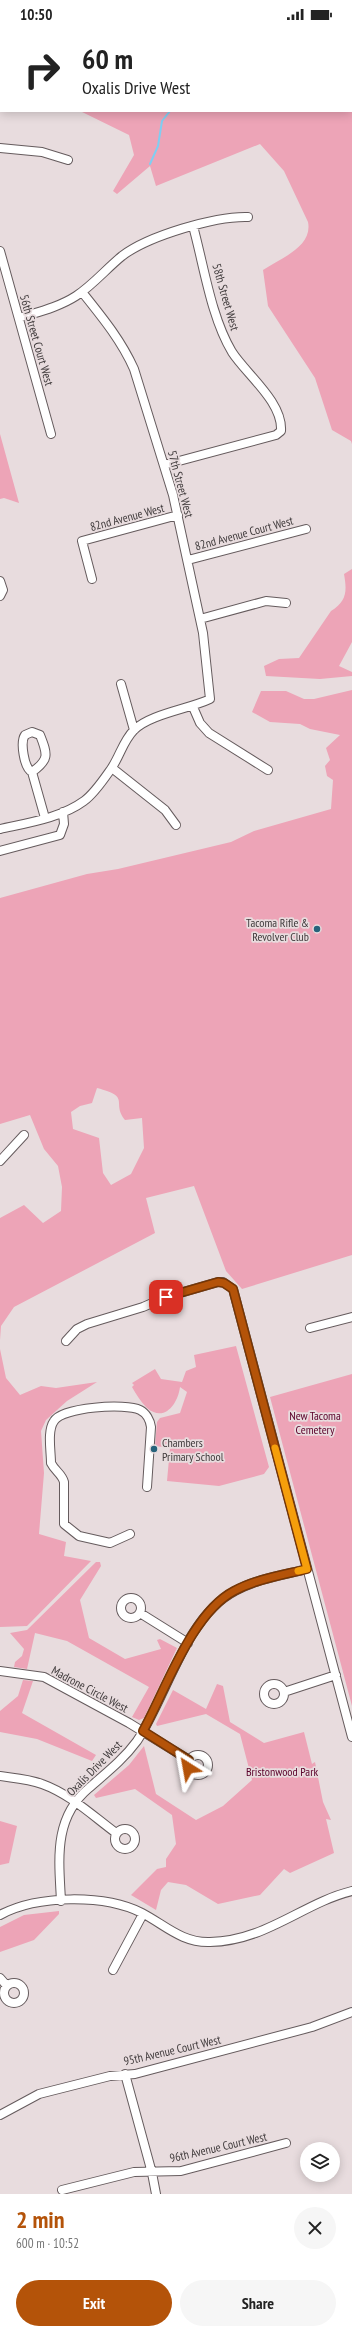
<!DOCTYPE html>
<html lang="en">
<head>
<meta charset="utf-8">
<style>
  body { margin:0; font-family:"PT Sans Narrow",sans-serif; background:#f6f6f6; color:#222; height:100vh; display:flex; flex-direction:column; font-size:15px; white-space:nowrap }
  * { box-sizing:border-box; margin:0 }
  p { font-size:13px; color:#767676 }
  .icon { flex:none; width:22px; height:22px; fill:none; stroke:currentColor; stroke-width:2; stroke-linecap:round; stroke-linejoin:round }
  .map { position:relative; height:2166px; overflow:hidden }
  .details { display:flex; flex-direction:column; background:#fff; flex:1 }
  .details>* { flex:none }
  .hud { position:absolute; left:0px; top:0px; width:352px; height:84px; box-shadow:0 2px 10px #0003; background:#fff; color:#222; overflow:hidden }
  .tools { position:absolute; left:300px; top:2114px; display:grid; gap:8px }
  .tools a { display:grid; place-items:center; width:40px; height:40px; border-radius:50%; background:#fff; box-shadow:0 2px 10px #0003; font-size:20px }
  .pin { position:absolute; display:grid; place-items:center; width:34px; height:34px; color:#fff; margin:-17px; border-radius:8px; box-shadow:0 2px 6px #0006 }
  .me { position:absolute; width:44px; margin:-22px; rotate:326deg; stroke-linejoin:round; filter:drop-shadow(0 0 3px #0008) }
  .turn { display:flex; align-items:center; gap:14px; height:84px; padding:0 16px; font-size:18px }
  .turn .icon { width:52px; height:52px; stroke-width:2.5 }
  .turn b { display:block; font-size:28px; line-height:34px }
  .round { display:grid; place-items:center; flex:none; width:42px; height:42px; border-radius:21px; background:#f6f6f6 }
  .summary { display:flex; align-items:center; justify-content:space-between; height:68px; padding:0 16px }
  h1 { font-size:24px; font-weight:800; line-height:30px; color:#b45309 }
  .primary-button { display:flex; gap:8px; margin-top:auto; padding:8px 16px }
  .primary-button a { flex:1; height:46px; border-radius:24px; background:#b45309; color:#fff; font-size:16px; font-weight:800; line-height:46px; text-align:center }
  .primary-button a+a { background:#f6f6f6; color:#222 }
  .status { display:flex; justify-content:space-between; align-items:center; height:28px; padding:0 20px; background:#fff; direction:ltr }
  .status svg { height:11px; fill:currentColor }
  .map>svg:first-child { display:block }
</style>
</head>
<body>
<div class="status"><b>10:50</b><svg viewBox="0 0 49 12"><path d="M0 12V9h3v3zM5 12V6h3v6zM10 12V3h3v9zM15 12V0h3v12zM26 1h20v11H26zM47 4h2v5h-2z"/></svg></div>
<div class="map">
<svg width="352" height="2166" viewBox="0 0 352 2166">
  <rect width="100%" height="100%" fill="#e8dcde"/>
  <path fill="#eda4b7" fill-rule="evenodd" d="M0,0H352V416L351,413L332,402L315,350L268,278L263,242C281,230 313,219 308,194L284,143L260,116L156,158L150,138L117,166L113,163L134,127L129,107L80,83H351V1H1L0,60Z
    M0,406L19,475L4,470L0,471Z
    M352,541V614L339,638L352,644V648L320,651L266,648L264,638L279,631L299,630L331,583C347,573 347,563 344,546Z
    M352,662V1227L242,1261L226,1243L194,1158L146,1170L155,1205L14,1279L1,1298L0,1312V1190L24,1177L43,1195L61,1183L62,1159L58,1138L44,1121L30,1087L0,1096V870L87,846L118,841L231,814L254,803L331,781L333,752L327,748L325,738L330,732L326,720L340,707L310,701L300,696L270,694L252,684L261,663H286L304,671H314ZM97,1060C132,1069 111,1074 125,1092L142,1090L144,1120L131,1146L111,1157L103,1145L99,1110L73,1101L71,1084L80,1078L92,1075Z
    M236,1318L269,1439L264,1446L219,1458L167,1453L170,1420L155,1418L157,1394L160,1390L180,1385L187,1364L180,1359C178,1375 165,1395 147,1380C141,1374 136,1366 132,1359L134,1357L132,1355L155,1341L161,1351L182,1354L186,1343L196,1339L194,1327Z
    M0,1321L6,1350L20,1367L41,1358L56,1360L97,1354L67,1373L46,1392L41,1403L44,1445L39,1506L66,1514L64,1528L91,1533L27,1598L0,1599Z
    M352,1346V1678L270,1369Z
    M96,1534H100L101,1538L80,1572L89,1610L125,1631L161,1621L157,1612L160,1611L177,1620L144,1690L139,1692L132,1689L149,1659L67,1613L35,1605L27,1641L14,1639L15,1634L22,1628L24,1621L10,1605L27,1602Z
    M23,1652L33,1653L22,1685L96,1727L92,1733L37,1711L0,1704V1683L18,1668Z
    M217,1656L223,1658L230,1694L264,1715L304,1704L312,1736L315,1734L323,1774L331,1792L326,1791L334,1825L290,1845L284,1841L260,1867L218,1876L186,1857L168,1854L161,1862L156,1882L131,1867L157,1841L166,1839V1831L176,1816L172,1787L135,1761L96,1770L94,1767L129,1737L144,1718L156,1766L196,1792L223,1778L252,1752L240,1706L206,1686L157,1698L156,1696L173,1662L206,1681Z
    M0,1793L17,1798L9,1835L0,1837Z
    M59,1883V1886L34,1912L0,1924V1899L24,1887Z"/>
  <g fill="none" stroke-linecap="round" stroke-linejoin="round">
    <path stroke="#7fcef2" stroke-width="2" d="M54,0L57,1
      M112,0V1
      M19,1H27
      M36,1L42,0
      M0,8H1
      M351,27L352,26
      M150,136L158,118L162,93L170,83"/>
    <defs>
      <path id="street" d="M0,120L42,124L68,132
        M0,223L51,406
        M19,290C38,284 59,279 76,268C93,257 106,241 122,228C148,208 215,188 248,189
        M164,437L276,407L281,403C283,374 246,346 232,324C211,289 204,238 193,198
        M188,532L306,501
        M92,551L82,513L178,487
        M0,553L3,562L0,568
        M200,591L266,573L286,575
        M121,656L134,702
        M193,679L200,695L209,705L268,742
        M112,740L165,782L176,797
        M32,744C24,740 20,714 25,707L32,704L40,707C48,727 49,732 32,744L45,790
        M0,801C27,795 61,790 84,773C94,766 104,751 111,741C120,728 123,713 134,702C150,686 189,681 210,671L203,605L173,467L134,341C121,312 102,289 82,264
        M0,823L60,807L64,796L63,784
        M0,1133L24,1107
        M310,1300L352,1289
        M66,1313L77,1301L87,1296L143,1279L166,1269L218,1254H223L233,1261L352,1709
        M130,1506L110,1515L79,1508L64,1496V1454C62,1446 55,1443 51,1435C51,1423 47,1403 54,1393C62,1379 126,1375 140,1382C146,1385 150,1392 151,1399L147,1459
        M121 1580a10 10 0 1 1 20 0a10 10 0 1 1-20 0Z
        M140,1585L188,1615
        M0,1643L44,1649L129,1695L189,1732
        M264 1666a10 10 0 1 1 20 0a10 10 0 1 1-20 0Z
        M284,1664L336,1647
        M188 1737a10 10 0 1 1 20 0a10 10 0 1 1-20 0Z
        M0,1748C14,1750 29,1751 42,1756C70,1766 93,1788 116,1805
        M115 1811a10 10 0 1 1 20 0a10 10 0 1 1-20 0Z
        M61,1873C59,1832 53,1790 89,1760C106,1745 123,1732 137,1713C167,1668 186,1588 235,1563C256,1551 283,1547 307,1541
        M0,1887C37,1867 104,1866 142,1885C165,1897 182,1915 210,1914C266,1913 303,1875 352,1863
        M113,1942L143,1886
        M0,1950L7,1958
        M4 1965a10 10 0 1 1 20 0a10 10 0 1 1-20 0Z
        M125,2046L152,2145L156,2166
        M0,2087L39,2066L110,2048L135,2046L312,1999L352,1984
        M62,2162L134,2144L181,2143L286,2115"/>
    </defs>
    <use href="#street" stroke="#655b5d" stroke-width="10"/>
    <use href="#street" stroke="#fff" stroke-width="8"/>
  </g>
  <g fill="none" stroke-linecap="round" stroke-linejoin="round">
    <defs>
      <path id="route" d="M166,1269L218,1254L224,1255L233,1261L307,1541C283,1547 256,1551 234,1563C192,1585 166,1661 143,1703L189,1732L188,1740"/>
    </defs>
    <use href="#route" stroke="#753606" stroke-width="10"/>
    <use href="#route" stroke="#b45309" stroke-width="7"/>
    <path stroke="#f59e0b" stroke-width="7" d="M275,1420L307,1541L298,1543"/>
  </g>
  <g fill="#27627b" stroke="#e8dcde" stroke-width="1.5">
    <circle cx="317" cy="901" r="4"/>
    <circle cx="154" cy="1421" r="4"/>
  </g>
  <g text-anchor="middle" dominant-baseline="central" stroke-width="3.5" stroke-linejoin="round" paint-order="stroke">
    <g font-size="12" fill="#403b3c" stroke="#e8dcde">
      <text transform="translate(226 269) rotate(74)">58th Street West</text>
      <text transform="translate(37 312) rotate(74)">56th Street Court West</text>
      <text transform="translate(181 456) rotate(75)">57th Street West</text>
      <text transform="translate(127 489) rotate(-15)">82nd Avenue West</text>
      <text transform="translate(244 505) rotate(-15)">82nd Avenue Court West</text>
      <text transform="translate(90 1661) rotate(28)">Madrone Circle West</text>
      <text transform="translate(94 1740) rotate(-45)">Oxalis Drive West</text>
      <text transform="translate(172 2022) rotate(-13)">95th Avenue Court West</text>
      <text transform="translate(218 2119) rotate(-13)">96th Avenue Court West</text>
    </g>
    <g font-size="12" fill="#403b3c" stroke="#e8dcde" text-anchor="end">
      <text x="309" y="894">Tacoma Rifle &amp;<tspan x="309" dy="14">Revolver Club</tspan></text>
      <text x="162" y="1414" text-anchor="start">Chambers<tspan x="162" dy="14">Primary School</tspan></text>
    </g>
    <g font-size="12" fill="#5b002a" stroke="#e8dcde">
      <text x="315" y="1387">New Tacoma<tspan x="315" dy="14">Cemetery</tspan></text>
      <text x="282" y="1743">Bristonwood Park</text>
    </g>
  </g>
</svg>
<div class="tools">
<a><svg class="icon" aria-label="layers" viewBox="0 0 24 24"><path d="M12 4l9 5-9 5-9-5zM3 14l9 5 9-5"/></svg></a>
</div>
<div class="pin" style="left:166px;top:1269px;background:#d93025"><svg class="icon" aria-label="arrive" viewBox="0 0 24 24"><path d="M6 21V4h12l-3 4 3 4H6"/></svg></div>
<svg class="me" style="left:188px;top:1740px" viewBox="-20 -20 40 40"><path d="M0-17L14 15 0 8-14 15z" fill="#b45309" stroke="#fff" stroke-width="4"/></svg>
<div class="hud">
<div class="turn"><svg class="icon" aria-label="right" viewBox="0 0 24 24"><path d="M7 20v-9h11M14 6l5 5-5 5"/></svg><div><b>60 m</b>Oxalis Drive West</div></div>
</div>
</div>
<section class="details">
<div class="summary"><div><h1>2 min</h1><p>600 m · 10:52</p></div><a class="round"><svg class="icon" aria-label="close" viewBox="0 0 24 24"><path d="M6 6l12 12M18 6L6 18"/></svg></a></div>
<div class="primary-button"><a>Exit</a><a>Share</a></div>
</section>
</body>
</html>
